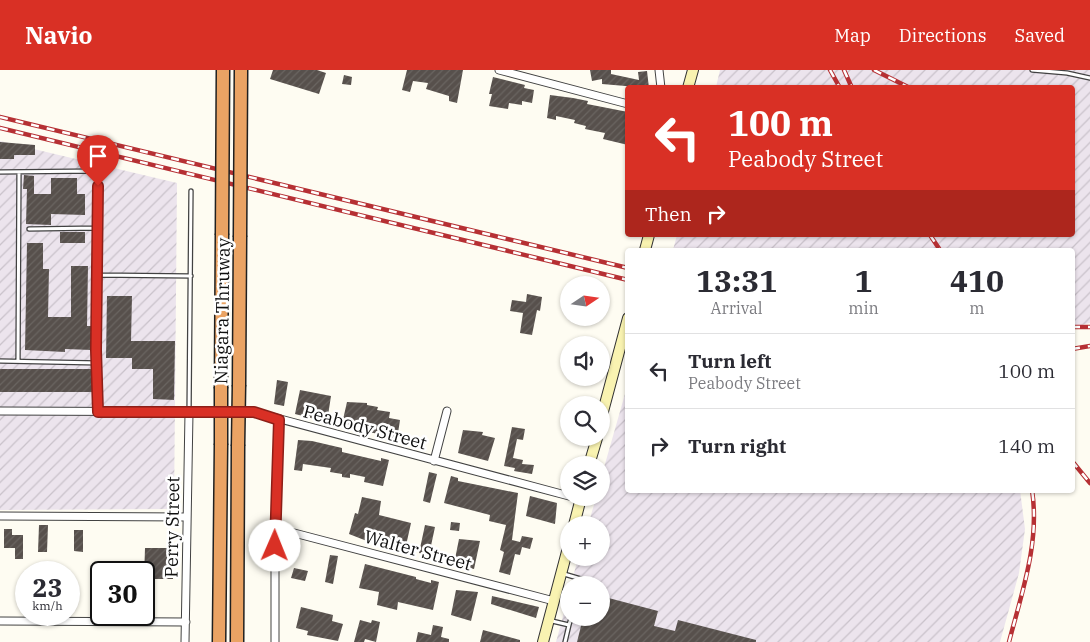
<!DOCTYPE html>
<html lang="en">
<head>
<meta charset="utf-8">
<style>
  body { margin:0; font-family:"IBM Plex Serif",serif; background:#f7f7f7; color:#2b2b33; height:100vh; display:flex; flex-direction:column; font-size:19px; white-space:nowrap }
  * { box-sizing:border-box; margin:0 }
  p { font-size:16px; color:#7c7c81 }
  .icon { flex:none; width:28px; height:28px; fill:none; stroke:currentColor; stroke-width:2; stroke-linecap:round; stroke-linejoin:round }
  .map { position:relative; flex:1; overflow:hidden }
  .details { position:absolute; left:625px; top:178px; width:450px; height:245px; display:flex; flex-direction:column; background:#fff; border-radius:5px; box-shadow:0 1px 4px #0004 }
  .details>* { flex:none }
  .top-card { position:absolute; left:625px; top:15px; width:450px; height:152px; border-radius:5px; box-shadow:0 1px 4px #0004; background:#d93025; color:#fff; overflow:hidden }
  .needle { width:32px; rotate:77deg }
  .fabs { position:absolute; left:560px; top:206px; display:grid; gap:10px }
  .fabs a { display:grid; place-items:center; width:50px; height:50px; border-radius:50%; background:#fff; box-shadow:0 1px 4px #0004; font-size:25px }
  .speed { position:absolute; left:15px; top:491px; display:flex; gap:10px; font-size:25px; font-weight:700; text-align:center }
  .speed>* { display:grid; place-content:center; width:65px; height:65px; border-radius:50%; background:#fff; box-shadow:0 1px 4px #0004; line-height:1 }
  .speed small { font-size:12px; font-weight:400 }
  .speed .limit { border:2px solid #111; border-radius:8px; background:#fff; color:#111 }
  .pin { position:absolute; display:grid; place-items:center; width:42px; height:42px; color:#fff; margin:-51px -21px; border-radius:50% 50% 50% 0; rotate:-45deg; box-shadow:0 0 5px #0007 }
  .pin .icon { rotate:45deg }
  .me { position:absolute; width:55px; margin:-28px; rotate:1deg; stroke-linejoin:round; filter:drop-shadow(0 0 4px #0008) }
  .turn { display:flex; align-items:center; gap:18px; height:105px; padding:0 20px; font-size:22px }
  .turn .icon { width:65px; height:65px; stroke-width:2.5 }
  .turn b { display:block; font-size:35px; line-height:42px }
  .then { display:flex; align-items:center; height:48px; padding:0 20px; background:#0003; gap:10px; font-size:19px }
  .eta { display:flex; justify-content:space-evenly; align-items:center; height:85px; text-align:center }
  .eta b { font-size:30px; font-weight:800; line-height:35px }
  ul { padding:0; list-style:none }
  li { display:flex; align-items:center; gap:15px; height:75px; padding:0 20px; border-top:1px solid #e1e1e2 }
  li div { flex:1 }
  li b { display:block; font-size:19px }
  li em { font-style:normal }
  header { display:flex; align-items:center; gap:30px; box-sizing:border-box; height:70px; padding:0 25px; background:#d93025; color:#fff }
  header strong { font-size:24px }
  nav { display:flex; gap:28px; margin-inline-start:auto; font-size:18px }
  .map>svg:first-child { display:block }
</style>
</head>
<body>
<header>
<strong>Navio</strong>
<nav><a>Map</a><a>Directions</a><a>Saved</a></nav>
</header>
<div class="map">
<svg width="1090" height="572" viewBox="0 0 1090 572">
  <defs>
    <pattern id="industrial-furrows" width="10" height="10" patternUnits="userSpaceOnUse" patternTransform="scale(1.25)"><rect width="10" height="10" fill="#ece4ed"/><path d="M-1 1l2-2M0 10L10 0M9 11l2-2" fill="none" stroke="#c9c2ca"/></pattern>
    <pattern id="building-hatch" width="6" height="6" patternUnits="userSpaceOnUse" patternTransform="scale(1.25)"><rect width="6" height="6" fill="#57504c"/><path d="M-1 1l2-2M0 6l6-6M5 7l2-2" fill="none" stroke="#6a6561"/></pattern>
  </defs>
  <rect width="100%" height="100%" fill="#fefcf2"/>
  <path fill="url(#industrial-furrows)" d="M720,0H1090V253L1073,257L1072,180H673L677,165H1072V18L716,17Z
    M0,71L177,113L174,439L0,440Z
    M627,317L628,420H1020L1025,459L1019,503L1000,572H556L569,524V548H601V515H571L578,488H601V455H588L596,428H601V408Z"/>
  <path fill="url(#building-hatch)" d="M273,0H317L326,3L319,24L270,9Z
    M407,0H463L457,33L449,31V26L426,19L428,13L413,11L410,22L402,20Z
    M590,0H611V4L639,10L638,2L647,1L649,18L602,14V9L592,11Z
    M344,5L352,7L351,15L342,14Z
    M493,7L525,15L524,18L534,20L532,33L522,31V35L509,33L508,39L489,36L492,24H489Z
    M550,25L573,28L588,31L587,34L628,42V75L603,69L605,63L585,59L586,56L574,53L575,50L556,46V50L547,48Z
    M0,72L35,75V85H14V89H0Z
    M24,105L34,106V124H51V108H77V124H85V145L51,144V155L26,154L27,119H23Z
    M60,162H85V173H60Z
    M27,173H43V199H49L48,247H71V196H88L87,256H91V280L65,279V282L25,280Z
    M527,224L542,227L540,241L537,240L532,265L520,263L523,243L510,241L512,230L526,232Z
    M107,226H132L131,271H175L174,330L153,329V299H132V288H106Z
    M0,299H92V322H0Z
    M277,310L288,312L284,336L274,334Z
    M300,320L331,326L327,352L295,344Z
    M347,332L367,333V335L378,337L377,340L390,342L389,348L400,350L397,370L374,363H365L366,358L342,354Z
    M512,357L525,359L523,370L517,369L513,388L523,390L522,394L534,395L532,404L514,401L515,398L504,396Z
    M463,360L483,362L482,365L495,368L488,391L458,383Z
    M298,370L312,371L342,378V382L381,391V388L389,390L383,416L364,412L365,407L350,404V408L342,407V404L330,402L331,398L303,394L302,401L294,400Z
    M429,402L437,404L430,433L423,431Z
    M451,406L458,408V411L518,423L512,470L520,472L522,466L533,468L530,479L522,477L520,485L515,484L510,505L499,502L504,482L500,480L506,455L489,451L490,445L444,433Z
    M530,426L557,433L555,454L526,446Z
    M362,427L381,431L379,445L411,453L405,480L372,473L349,464L355,443L358,444Z
    M451,452L460,453L459,461L450,460Z
    M39,455H48L47,482H38Z
    M425,455L435,457L429,485L419,483Z
    M4,459H12V465H23V489H15V478H4Z
    M74,460H83V482L74,481Z
    M459,469L480,471L474,499L454,494Z
    M145,478H173V509H144Z
    M330,485L338,486L333,514L325,512Z
    M365,494L416,507V509L431,513V510L439,512L433,540L398,532L397,540L377,535L379,522L359,518Z
    M294,498L308,501L305,511L291,508Z
    M456,520L478,522L471,551L451,545Z
    M492,526L539,537L536,548L491,534Z
    M601,526L658,541L654,556L675,561L678,550L756,570V572H577L583,548H601Z
    M301,537L333,545L332,551L343,554L338,571L307,565L308,561L296,558Z
    M360,550L371,553L372,550L380,552L376,572L365,569L364,572H354Z
    M433,555L443,557L441,567L449,569V572H416L418,562L431,565Z
    M483,560L520,570V572H480Z"/>
  <g fill="none" stroke-linecap="round" stroke-linejoin="round">
    <defs>
      <path id="lane" d="M1032,0L1067,3L1090,8
        M0,102L95,101L98,116L96,280L98,341
        M29,159L98,158
        M97,205L191,206
        M0,291L98,293
        M18,291L19,102
        M189,343L191,121
        M564,504L581,509L580,515
        M552,551L569,555L571,548
        M565,572L569,555"/>
      <path id="street" d="M499,0L628,34
        M659,0L661,18
        M0,341L254,342L569,426
        M434,391L447,341
        M0,446L187,447
        M275,458L554,531
        M0,551L186,552
        M185,572L189,343
        M275,572V458L279,350"/>
      <path id="secondary" d="M688,18L693,0
        M645,180L649,165
        M601,349L628,248
        M589,395L597,368
        M574,455L581,428
        M543,572L569,474"/>
      <path id="highway" d="M239,315L240,167
        M221,317L222,165
        M219,572L221,375
        M237,572L238,376"/>
    </defs>
    <use href="#lane" stroke="#424242" stroke-width="5.5"/>
    <use href="#street" stroke="#424242" stroke-width="9"/>
    <use href="#secondary" stroke="#313131" stroke-width="12"/>
    <use href="#highway" stroke="#202020" stroke-width="15"/>
    <use href="#lane" stroke="#fff" stroke-width="3"/>
    <use href="#street" stroke="#fff" stroke-width="7"/>
    <use href="#secondary" stroke="#f9f3b1" stroke-width="10"/>
    <use href="#highway" stroke="#eaa364" stroke-width="12"/>
    <defs>
      <path id="rail" d="M830,0L840,18
        M844,0L852,18
        M874,0L910,18
        M0,47L628,198
        M0,58L628,210
        M930,165L940,180
        M1072,257H1090
        M1072,279L1090,276
        M1072,391L1090,413
        M1009,572C1022,522 1040,472 1032,420"/>
    </defs>
    <use href="#rail" stroke="#b63034" stroke-width="4.5"/>
    <use href="#rail" stroke="#fff" stroke-width="2.5" stroke-dasharray="8" stroke-linecap="butt"/>
    <defs>
      <path id="highway-bridge" d="M222,165L223,0
        M240,167L241,0
        M221,375V317
        M238,376L239,315"/>
    </defs>
    <use href="#highway-bridge" stroke="#202020" stroke-width="15" stroke-linecap="butt"/>
    <use href="#highway-bridge" stroke="#eaa364" stroke-width="12"/>
  </g>
  <g fill="none" stroke-linecap="round" stroke-linejoin="round">
    <defs>
      <path id="route" d="M98,116L96,280L98,342H254L279,350L275,476"/>
    </defs>
    <use href="#route" stroke="#8d1f18" stroke-width="12"/>
    <use href="#route" stroke="#d93025" stroke-width="9"/>
  </g>
  <g text-anchor="middle" dominant-baseline="central" stroke-width="5" stroke-linejoin="round" paint-order="stroke">
    <g font-size="18" fill="#0f0f0f" stroke="#fff">
      <text transform="translate(222 241) rotate(-89)">Niagara Thruway</text>
      <text transform="translate(365 357) rotate(15)">Peabody Street</text>
      <text transform="translate(172 457) rotate(-89)">Perry Street</text>
      <text transform="translate(418 480) rotate(15)">Walter Street</text>
    </g>
  </g>
</svg>
<div class="fabs">
<a><svg class="needle" viewBox="-14 -14 28 28"><path d="M0-13l5 13h-10z" fill="#e53935"/><path d="M0 13l5-13h-10z" fill="#7c7c81"/></svg></a>
<a><svg class="icon" aria-label="sound" viewBox="0 0 24 24"><path d="M4 9h4l5-4v14l-5-4H4zM17 9q2 3 0 6"/></svg></a>
<a><svg class="icon" aria-label="search" viewBox="0 0 24 24"><circle cx="10" cy="10" r="6"/><path d="M15 15l6 6"/></svg></a>
<a><svg class="icon" aria-label="layers" viewBox="0 0 24 24"><path d="M12 4l9 5-9 5-9-5zM3 14l9 5 9-5"/></svg></a>
<a>+</a>
<a>−</a>
</div>
<div class="speed"><div>23<small>km/h</small></div><div class="limit">30</div></div>
<div class="pin" style="left:98px;top:116px;background:#d93025"><svg class="icon" aria-label="arrive" viewBox="0 0 24 24"><path d="M6 21V4h12l-3 4 3 4H6"/></svg></div>
<svg class="me" style="left:275px;top:476px" viewBox="-20 -20 40 40"><circle r="19" fill="#fff"/><path d="M0-13L10 11 0 6-10 11z" fill="#d93025"/></svg>
<div class="top-card">
<div class="turn"><svg class="icon" aria-label="left" viewBox="0 0 24 24"><path d="M17 20v-9H6M10 6l-5 5 5 5"/></svg><div><b>100 m</b>Peabody Street</div></div>
<div class="then">Then<svg class="icon" aria-label="right" viewBox="0 0 24 24"><path d="M7 20v-9h11M14 6l5 5-5 5"/></svg></div>
</div>
<section class="details">
<div class="eta">
<div><b>13:31</b><p>Arrival</p></div>
<div><b>1</b><p>min</p></div>
<div><b>410</b><p>m</p></div>
</div>
<ul>
<li><svg class="icon" aria-label="left" viewBox="0 0 24 24"><path d="M17 20v-9H6M10 6l-5 5 5 5"/></svg><div><b>Turn left</b><p>Peabody Street</p></div><em>100 m</em></li>
<li><svg class="icon" aria-label="right" viewBox="0 0 24 24"><path d="M7 20v-9h11M14 6l5 5-5 5"/></svg><div><b>Turn right</b></div><em>140 m</em></li>
</ul>
</section>
</div>
</body>
</html>
